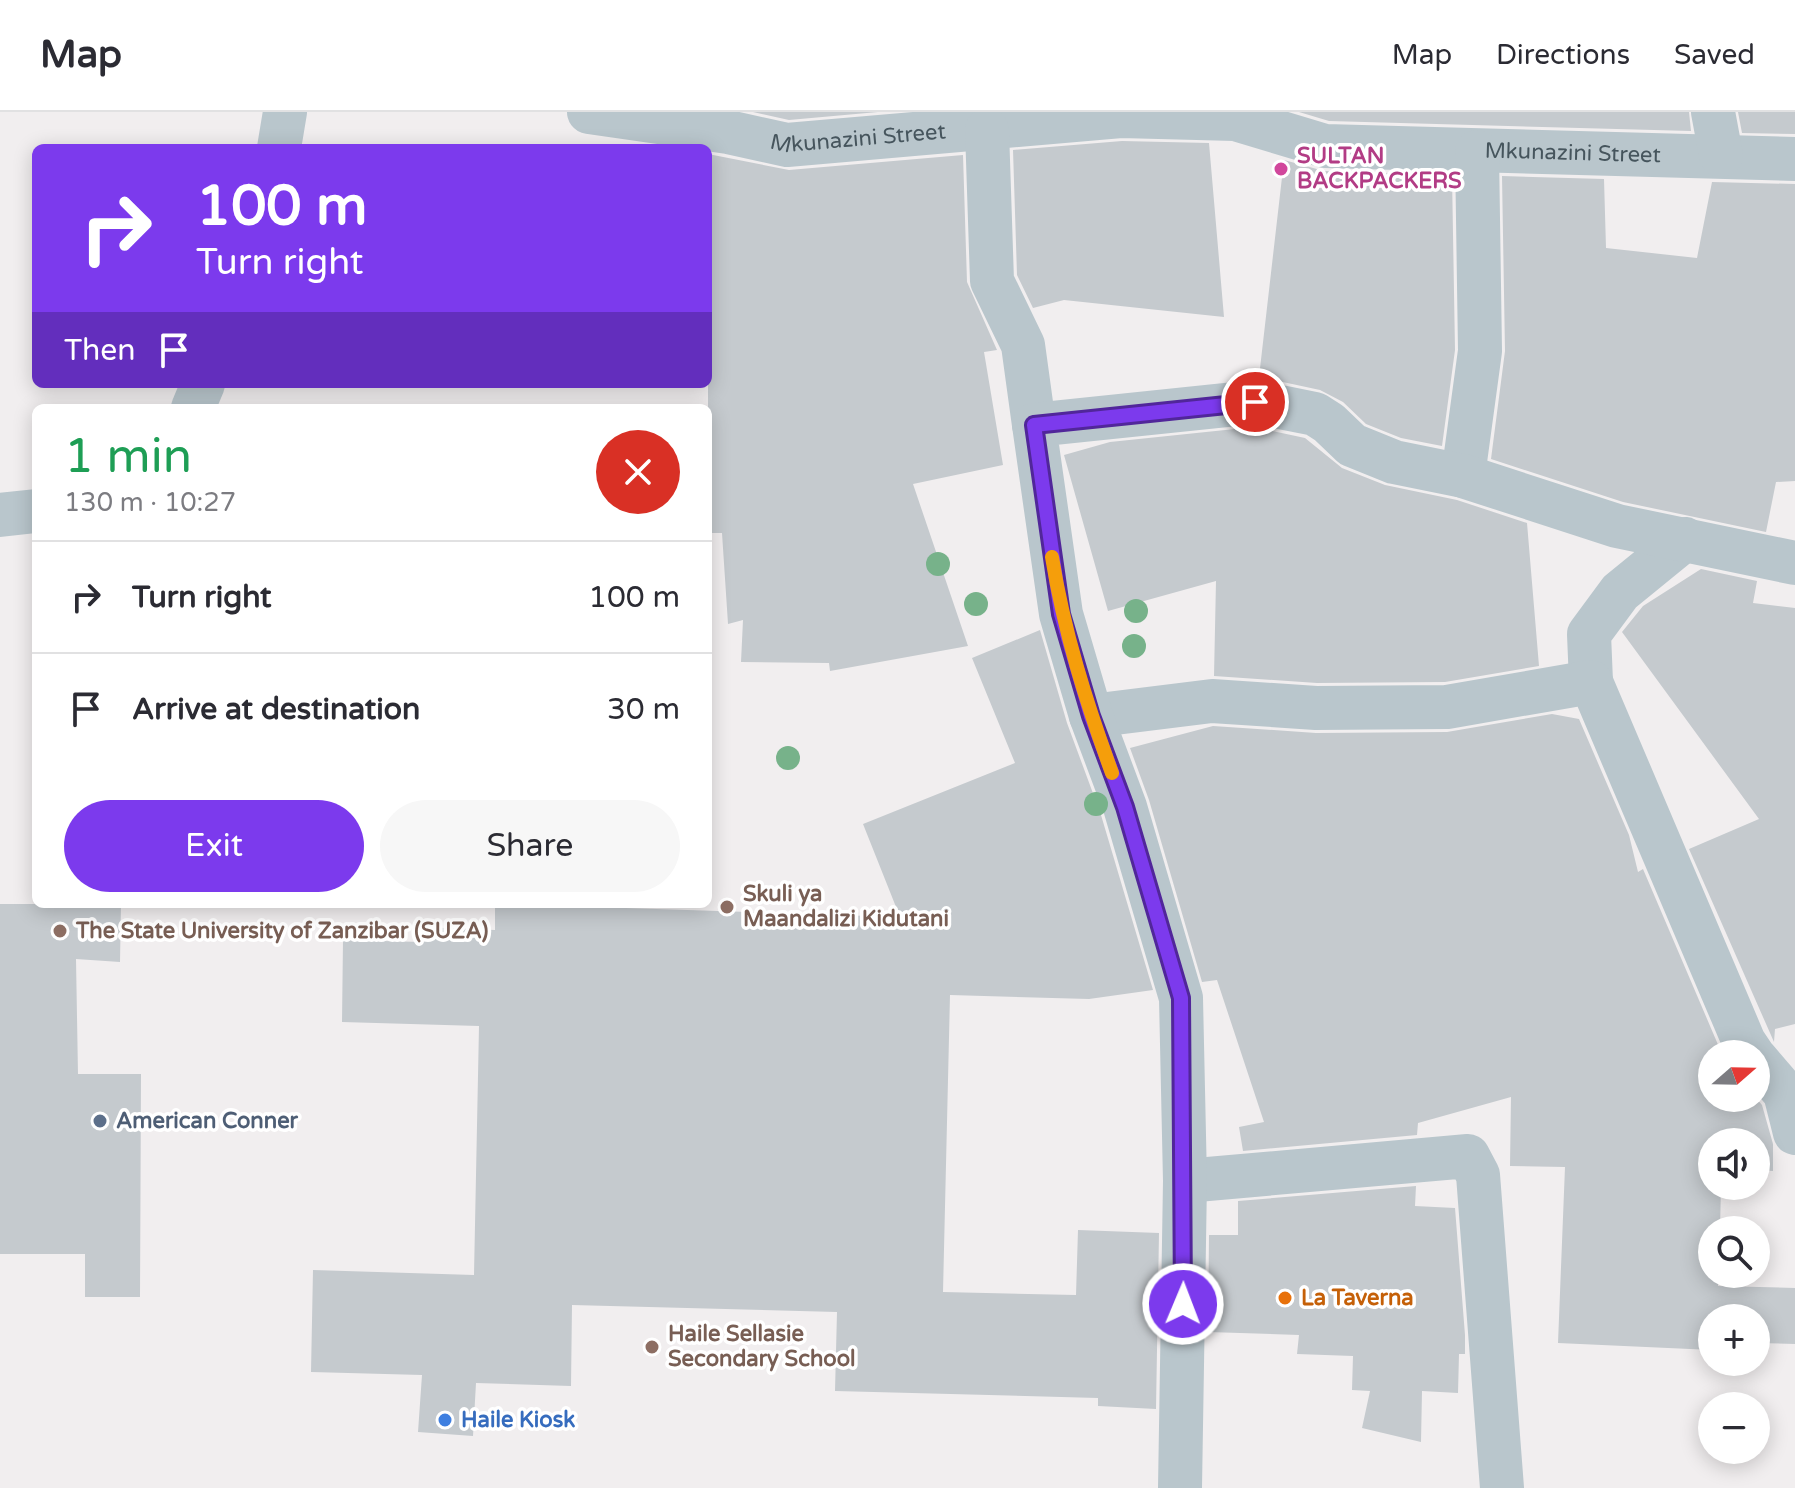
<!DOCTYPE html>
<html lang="en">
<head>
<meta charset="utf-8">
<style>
  body { margin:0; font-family:"Varela Round",sans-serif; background:#f7f7f7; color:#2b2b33; height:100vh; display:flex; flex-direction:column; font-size:30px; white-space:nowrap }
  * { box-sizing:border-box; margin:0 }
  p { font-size:26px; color:#7c7c81 }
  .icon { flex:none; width:44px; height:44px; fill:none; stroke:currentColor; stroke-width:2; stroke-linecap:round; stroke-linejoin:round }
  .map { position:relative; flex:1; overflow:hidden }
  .drawer { position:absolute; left:32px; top:292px; width:680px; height:504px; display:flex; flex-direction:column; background:#fff; border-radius:12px; box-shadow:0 4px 20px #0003 }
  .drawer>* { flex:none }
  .banner { position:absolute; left:32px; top:32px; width:680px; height:244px; border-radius:12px; box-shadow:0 4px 20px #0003; background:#7c3aed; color:#fff; overflow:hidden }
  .needle { width:52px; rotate:70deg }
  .tools { position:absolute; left:1698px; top:928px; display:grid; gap:16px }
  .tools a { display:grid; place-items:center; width:72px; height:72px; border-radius:50%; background:#fff; box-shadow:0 4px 20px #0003; font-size:40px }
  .pin { position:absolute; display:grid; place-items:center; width:68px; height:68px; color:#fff; margin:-34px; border:4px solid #fff; border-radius:50%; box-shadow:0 2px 8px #0007 }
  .me { position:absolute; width:88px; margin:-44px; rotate:1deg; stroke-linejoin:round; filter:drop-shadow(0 0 6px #0008) }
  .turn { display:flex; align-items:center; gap:28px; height:168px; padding:0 32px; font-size:36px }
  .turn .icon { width:104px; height:104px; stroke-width:2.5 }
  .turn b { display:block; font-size:56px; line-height:68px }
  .then { display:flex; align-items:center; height:76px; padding:0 32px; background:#0003; gap:16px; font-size:30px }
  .round { display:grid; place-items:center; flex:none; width:84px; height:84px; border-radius:42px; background:#f7f7f7 }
  .head { display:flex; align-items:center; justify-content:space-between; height:136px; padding:0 32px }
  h1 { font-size:48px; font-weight:600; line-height:60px; color:#1e9e55 }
  .action { display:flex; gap:16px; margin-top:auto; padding:16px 32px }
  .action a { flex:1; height:92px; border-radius:48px; background:#7c3aed; color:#fff; font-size:32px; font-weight:600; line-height:92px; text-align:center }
  .action a+a { background:#f7f7f7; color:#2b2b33 }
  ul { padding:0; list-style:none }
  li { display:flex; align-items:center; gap:24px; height:112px; padding:0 32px; border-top:2px solid #e1e1e2 }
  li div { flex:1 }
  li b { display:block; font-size:30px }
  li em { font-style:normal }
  header { display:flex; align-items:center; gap:48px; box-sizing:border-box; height:112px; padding:0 40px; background:#fff; border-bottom:2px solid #e1e1e2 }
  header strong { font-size:38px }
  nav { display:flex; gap:44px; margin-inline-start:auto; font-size:28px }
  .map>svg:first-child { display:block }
</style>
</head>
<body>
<header>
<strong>Map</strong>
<nav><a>Map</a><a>Directions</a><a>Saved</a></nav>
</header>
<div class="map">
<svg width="1795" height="1376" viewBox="0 0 1795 1376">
  <rect width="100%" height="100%" fill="#f1eeef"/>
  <path fill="#c5cace" d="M753,0H878L789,8Z
    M1299,0H1689L1691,19L1329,9Z
    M1738,0H1795V22L1742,21Z
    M1122,29L1209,31L1224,205L1064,188L1033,196L1017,163L1013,38Z
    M708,42L789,58L963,43L967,170L997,238L984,240L1003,353L913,372L968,534L830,559L829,551L741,550L743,508L728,512L722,421H708Z
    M1284,48L1324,59L1452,63L1455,238L1442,334L1401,326L1366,312L1343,290L1320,278L1259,265Z
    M1502,64L1604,67L1606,136L1697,146L1712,70L1795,72V369L1776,370L1766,420L1623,390L1491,347L1505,239Z
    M1254,315L1305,326L1342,356L1385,373L1457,388L1527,411L1539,554L1445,570L1317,571L1214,564L1216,469L1108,499L1064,343L1110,330Z
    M1701,457L1757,469L1753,491L1795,496V912L1775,917L1774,930L1689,737L1759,707L1622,520L1643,494Z
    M1040,518L1067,611L1101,703L1153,878L1089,887L950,883L943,1180L1076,1183L1078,1118L1159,1121L1156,1297L1098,1294V1286L835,1279L837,1200L572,1193L571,1274L476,1271L473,1324L418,1320L422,1263L311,1260L313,1158L474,1163L479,914L342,910L343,828L422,830V815L495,818V792H626V796L900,805L863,712L1015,651L972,546Z
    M1552,602L1579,607L1629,723L1638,760L1643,757L1722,942H1712V986H1756L1762,993L1773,1032V1059L1756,1058V1030H1712V1074H1721L1720,1118H1712V1162H1718V1174L1795,1176V1232L1756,1231V1206H1712V1238L1558,1231L1565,1055L1510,1054L1511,985L1418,1011L1417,1023L1243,1039L1239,1015L1264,1010L1217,868L1202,870L1149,688L1130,636L1213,614L1316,621L1447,620Z
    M0,792H121L120,850L76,847L78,962H141L140,1185H85V1142H0Z
    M1416,1074L1415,1094L1455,1096L1465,1223V1242H1459L1458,1281L1422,1279L1421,1330L1362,1316L1370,1279L1352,1278L1353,1244L1297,1242L1299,1223L1208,1220L1209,1123H1238V1089Z"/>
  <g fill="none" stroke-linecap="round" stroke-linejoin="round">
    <g stroke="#b9c6cc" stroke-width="44">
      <path id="s1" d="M589,0L728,20L787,33L1121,4L1235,7L1325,34L1795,47"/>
      <path d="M1713,0L1721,43"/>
      <path d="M987,18L992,169L1023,233L1034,313"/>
      <path d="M279,36L285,0"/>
      <path d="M193,296L203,272"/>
      <path d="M1463,364L1480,239L1477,40"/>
      <path d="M0,403L36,399"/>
      <path d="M1591,570L1589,522L1620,480L1685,427"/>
      <path d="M1091,604L1212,589L1316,596L1447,595L1591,570L1744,930L1752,942"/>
      <path d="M1756,947L1785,981L1795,1021"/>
      <path d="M1185,1069L1468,1044L1478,1063L1502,1376"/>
      <path d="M1180,1376L1185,1069L1181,886L1125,695L1091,604L1061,502L1034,313L1255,290L1315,302L1329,311L1352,333L1394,350L1463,364L1617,414L1795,451"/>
    </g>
  </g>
  <g fill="#77b28a">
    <circle cx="938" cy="452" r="12"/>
    <circle cx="976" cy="492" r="12"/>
    <circle cx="1136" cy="499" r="12"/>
    <circle cx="1134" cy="534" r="12"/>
    <circle cx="788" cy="646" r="12"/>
    <circle cx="1096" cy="692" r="12"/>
  </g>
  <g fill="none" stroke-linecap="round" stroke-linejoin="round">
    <defs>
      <path id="route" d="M1183,1192L1181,886L1125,695L1091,604L1061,502L1034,313L1255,290"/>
    </defs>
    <use href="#route" stroke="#51269a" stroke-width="20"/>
    <use href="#route" stroke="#7c3aed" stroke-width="14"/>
    <path stroke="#f59e0b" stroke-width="14" d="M1052,445C1064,520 1086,590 1112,661"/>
  </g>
  <circle fill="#d1479c" stroke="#fff" stroke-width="3" cx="1281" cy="57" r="8"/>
  <g fill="#8d6e63" stroke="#fff" stroke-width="3">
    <circle cx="727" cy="795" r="8"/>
    <circle cx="60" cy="819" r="8"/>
    <circle cx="652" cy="1235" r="8"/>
  </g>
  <circle fill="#5c6f8a" stroke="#fff" stroke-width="3" cx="100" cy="1009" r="8"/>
  <circle fill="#e8710a" stroke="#fff" stroke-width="3" cx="1285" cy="1186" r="8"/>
  <circle fill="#3f7fe0" stroke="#fff" stroke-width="3" cx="445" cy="1308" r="8"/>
  <g text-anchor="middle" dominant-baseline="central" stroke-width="7" stroke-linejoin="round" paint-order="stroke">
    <g font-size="22" fill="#46555d" stroke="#fff">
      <text stroke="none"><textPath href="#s1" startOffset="272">Mkunazini Street</textPath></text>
      <text stroke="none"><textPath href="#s1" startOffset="992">Mkunazini Street</textPath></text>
    </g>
    <g font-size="22" font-weight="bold" fill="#b23c85" stroke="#fff" text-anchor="start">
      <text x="1297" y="44">SULTAN<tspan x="1297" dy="25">BACKPACKERS</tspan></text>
    </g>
    <g font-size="22" font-weight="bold" fill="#785e54" stroke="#fff" text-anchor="start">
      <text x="743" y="782">Skuli ya<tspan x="743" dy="25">Maandalizi Kidutani</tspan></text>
      <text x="76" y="819">The State University of Zanzibar (SUZA)</text>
      <text x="668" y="1222">Haile Sellasie<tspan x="668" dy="25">Secondary School</tspan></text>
    </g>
    <g font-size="22" font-weight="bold" fill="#4e5e75" stroke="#fff" text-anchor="start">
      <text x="116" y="1009">American Conner</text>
    </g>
    <g font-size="22" font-weight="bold" fill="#c56008" stroke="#fff" text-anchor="start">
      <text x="1301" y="1186">La Taverna</text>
    </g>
    <g font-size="22" font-weight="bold" fill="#366cbe" stroke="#fff" text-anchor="start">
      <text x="461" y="1308">Haile Kiosk</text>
    </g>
  </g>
</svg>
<div class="tools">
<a><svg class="needle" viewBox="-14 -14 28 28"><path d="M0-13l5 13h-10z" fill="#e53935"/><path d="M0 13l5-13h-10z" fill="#7c7c81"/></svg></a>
<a><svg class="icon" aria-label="sound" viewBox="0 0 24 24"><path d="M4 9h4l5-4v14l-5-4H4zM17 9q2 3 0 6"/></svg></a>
<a><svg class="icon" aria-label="search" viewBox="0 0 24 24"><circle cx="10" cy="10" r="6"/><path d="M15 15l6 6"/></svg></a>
<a>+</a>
<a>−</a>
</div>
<div class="pin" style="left:1255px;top:290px;background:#d93025"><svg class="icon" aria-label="arrive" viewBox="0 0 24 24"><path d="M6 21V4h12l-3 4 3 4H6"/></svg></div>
<svg class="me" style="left:1183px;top:1192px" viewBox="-20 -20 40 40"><circle r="17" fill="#7c3aed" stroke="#fff" stroke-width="3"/><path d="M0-11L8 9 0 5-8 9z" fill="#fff"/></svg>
<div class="banner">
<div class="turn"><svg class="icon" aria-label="right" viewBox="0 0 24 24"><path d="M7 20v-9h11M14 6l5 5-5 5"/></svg><div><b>100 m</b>Turn right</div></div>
<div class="then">Then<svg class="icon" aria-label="arrive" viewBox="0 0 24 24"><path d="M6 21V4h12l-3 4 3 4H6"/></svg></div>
</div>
<section class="drawer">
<div class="head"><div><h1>1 min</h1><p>130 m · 10:27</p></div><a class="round" style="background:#d93025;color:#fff"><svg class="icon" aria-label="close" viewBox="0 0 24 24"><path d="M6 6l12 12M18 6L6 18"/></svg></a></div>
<ul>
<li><svg class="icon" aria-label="right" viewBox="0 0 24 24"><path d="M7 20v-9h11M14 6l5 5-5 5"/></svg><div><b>Turn right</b></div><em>100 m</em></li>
<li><svg class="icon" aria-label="arrive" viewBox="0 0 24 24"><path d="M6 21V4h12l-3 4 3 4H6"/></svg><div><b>Arrive at destination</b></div><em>30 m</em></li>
</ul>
<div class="action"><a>Exit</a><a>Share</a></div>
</section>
</div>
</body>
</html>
